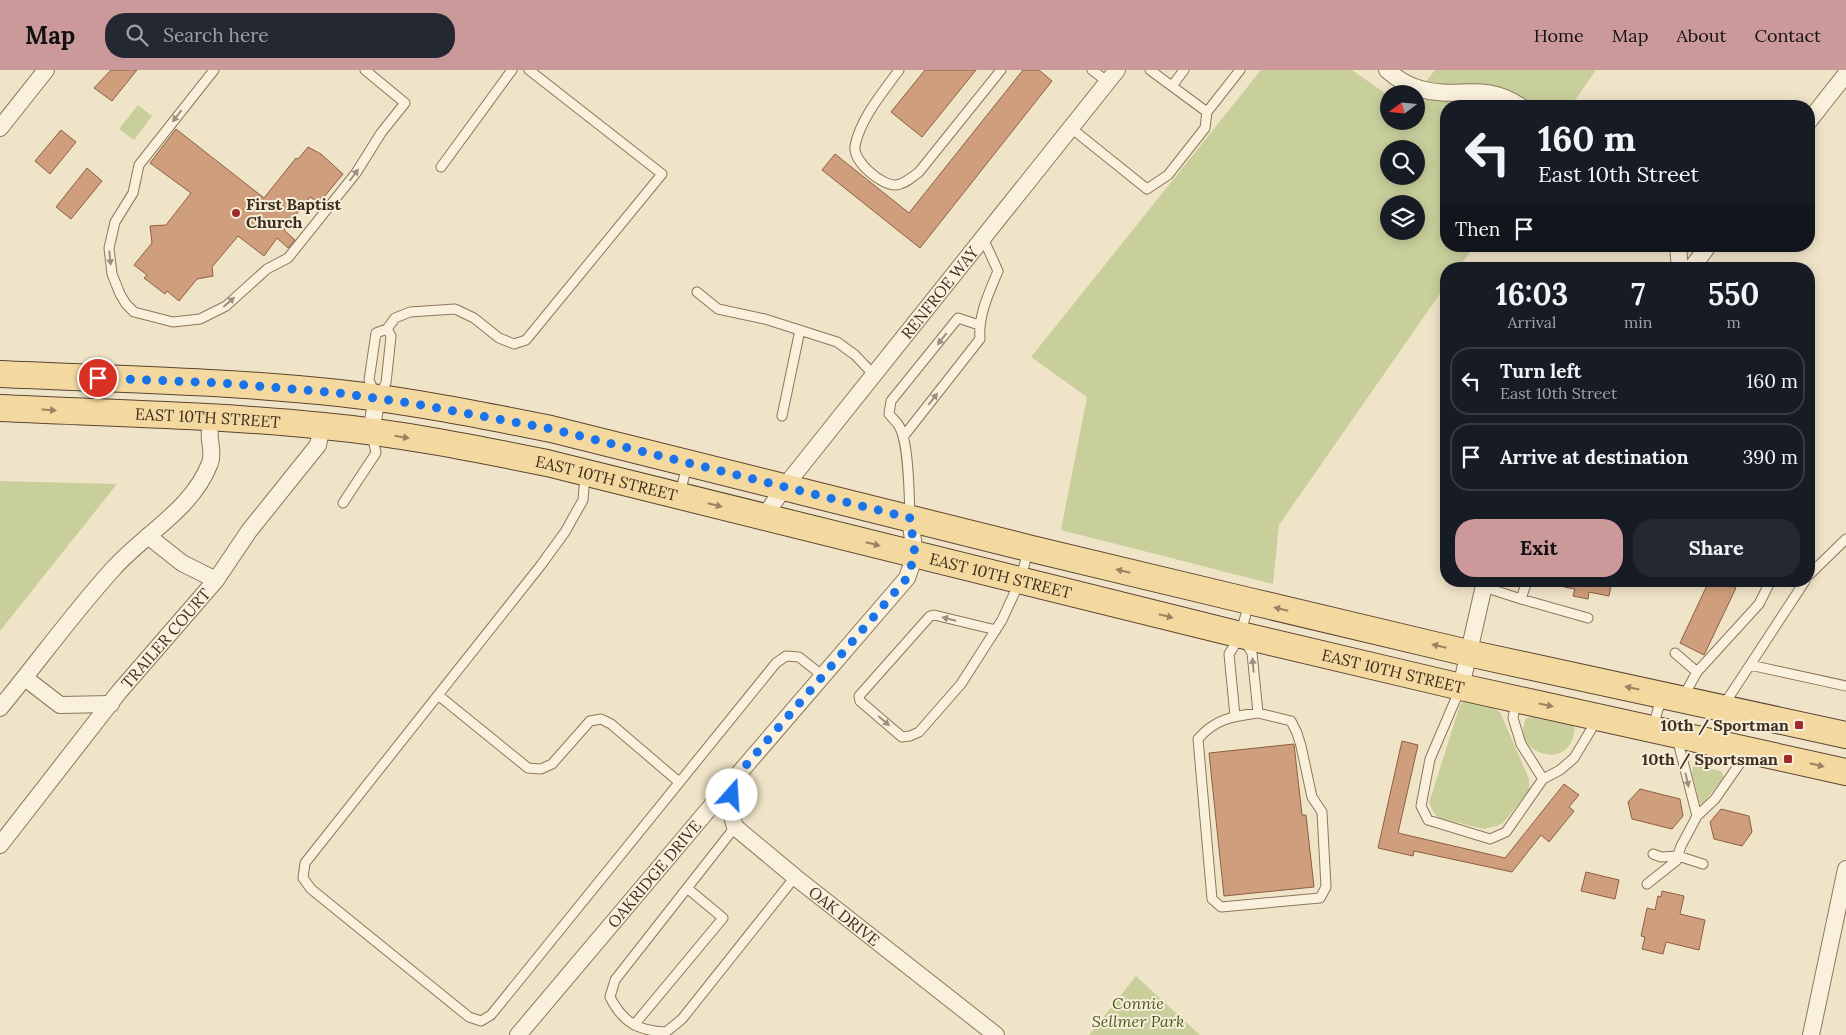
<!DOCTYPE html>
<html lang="en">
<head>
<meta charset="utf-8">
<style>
  body { margin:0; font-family:Lora,serif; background:#242831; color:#f1f3f6; height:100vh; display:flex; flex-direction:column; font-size:19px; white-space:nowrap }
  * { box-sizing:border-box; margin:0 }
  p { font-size:16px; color:#9ea1a6 }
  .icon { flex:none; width:28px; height:28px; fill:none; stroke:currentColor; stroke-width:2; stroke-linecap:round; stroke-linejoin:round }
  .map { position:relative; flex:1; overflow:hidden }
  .details { position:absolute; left:1440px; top:192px; width:375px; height:325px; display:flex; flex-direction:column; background:#171b24; border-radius:20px; box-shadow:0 2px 12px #0003 }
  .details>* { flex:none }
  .guide { position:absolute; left:1440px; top:30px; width:375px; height:152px; border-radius:20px; box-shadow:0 2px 12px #0003; background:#171b24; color:#f1f3f6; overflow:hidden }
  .needle { width:32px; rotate:254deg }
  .controls { position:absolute; left:1380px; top:15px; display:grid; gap:10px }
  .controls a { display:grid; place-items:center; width:45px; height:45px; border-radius:50%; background:#171b24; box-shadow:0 2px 12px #0003; font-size:25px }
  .pin { position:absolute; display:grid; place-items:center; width:42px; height:42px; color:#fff; margin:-21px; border:2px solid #fff; border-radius:50%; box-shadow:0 1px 5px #0007 }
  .me { position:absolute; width:55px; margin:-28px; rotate:19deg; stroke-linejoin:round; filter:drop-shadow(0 0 4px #0008) }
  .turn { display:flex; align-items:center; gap:18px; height:105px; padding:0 15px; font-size:22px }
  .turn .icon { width:65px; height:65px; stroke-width:2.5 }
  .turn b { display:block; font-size:35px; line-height:42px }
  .then { display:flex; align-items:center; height:48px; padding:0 15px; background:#0003; gap:10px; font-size:19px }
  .eta { display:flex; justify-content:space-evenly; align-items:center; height:85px; text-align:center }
  .eta b { font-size:30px; font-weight:800; line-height:35px }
  .cta { display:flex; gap:10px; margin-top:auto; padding:10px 15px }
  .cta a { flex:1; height:58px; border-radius:20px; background:#cc999b; color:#111; font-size:20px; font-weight:800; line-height:58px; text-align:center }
  .cta a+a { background:#242831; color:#f1f3f6 }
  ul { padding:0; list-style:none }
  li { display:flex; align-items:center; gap:15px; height:68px; margin:0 10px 8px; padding:0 5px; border:2px solid #363941; border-radius:20px }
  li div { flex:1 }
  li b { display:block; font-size:19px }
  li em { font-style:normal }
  header { display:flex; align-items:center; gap:30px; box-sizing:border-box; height:70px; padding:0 25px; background:#cc999b; color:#111 }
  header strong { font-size:24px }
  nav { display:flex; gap:28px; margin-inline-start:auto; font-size:18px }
  .search { width:350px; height:45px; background:#242831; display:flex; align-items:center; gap:12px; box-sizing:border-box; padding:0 18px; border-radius:20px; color:#9ea1a6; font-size:19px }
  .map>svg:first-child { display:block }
</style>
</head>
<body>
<header>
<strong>Map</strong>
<div class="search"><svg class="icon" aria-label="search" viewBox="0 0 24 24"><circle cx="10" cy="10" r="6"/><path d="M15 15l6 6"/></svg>Search here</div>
<nav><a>Home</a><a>Map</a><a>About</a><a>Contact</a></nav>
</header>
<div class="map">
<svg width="1846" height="965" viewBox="0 0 1846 965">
  <rect width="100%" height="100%" fill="#f0e4c8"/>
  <path fill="#c9cf9b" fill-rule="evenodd" d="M1261,0H1352L1389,26V51H1416V24L1435,0H1596L1571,36H1446V176H1474L1458,199H1446V215L1279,455L1273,514L1061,460L1087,327L1031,287ZM1389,79H1416V106H1389ZM1389,134H1416V161H1389Z
    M138,35L152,46L134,70L119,59Z
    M0,411L117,414L0,561Z
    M1464,631L1494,638L1500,642L1529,709V721L1503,753L1497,756L1484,759L1439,748L1434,743L1429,733L1460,635Z
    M1530,647L1574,656C1575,661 1574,663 1573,668C1563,697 1523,684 1523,660C1523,657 1525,653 1525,649Z
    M1696,695L1721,701L1724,707L1703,733L1701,734L1699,731L1692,703L1693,696Z
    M1136,906L1200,965H1089Z"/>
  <path fill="#cf9f7d" stroke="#8d5f41" d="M111,0H137L112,31L94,18Z
    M925,0H976L922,67L891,42Z
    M1023,0H1039L1052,11L920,178L822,100L835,84L909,143Z
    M176,59L264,128L296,88L298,89L308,77L321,84L343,104L319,133L310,127L284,160L295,170L288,178L277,168L264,186L238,166L212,197L213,206L197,209L179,231L167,221L165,224L144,208L147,205L134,195L152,173L150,156L166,155L191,123L150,93Z
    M61,60L76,72L50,104L35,91Z
    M87,98L102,111L71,149L56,137Z
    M1564,511H1612L1609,526L1589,522L1588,529L1573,526L1575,519L1564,517Z
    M1709,511H1722L1736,518L1704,585L1680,573Z
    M1402,671L1418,675L1398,763L1505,788L1564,714L1579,725L1569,737L1574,741L1549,772L1541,765L1512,802L1414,781L1413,786L1378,778Z
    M1294,674L1302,745H1306L1314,817L1224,826L1209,683Z
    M1640,719L1680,729L1683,746L1672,759L1632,749L1628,732Z
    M1721,739L1749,746L1752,762L1742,776L1714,769L1710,752Z
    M1586,802L1619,810L1615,829L1581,821Z
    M1662,821L1684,826L1680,844L1705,850L1699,880L1666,872L1663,884L1642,879L1645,867L1641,866L1647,838L1655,840L1658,826L1661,827Z"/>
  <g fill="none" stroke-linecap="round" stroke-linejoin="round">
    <defs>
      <path id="lane" d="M214,0L139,95L133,123L115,152L109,178L112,204L120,224L126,234L134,242L173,252L200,249L226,236L267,199L288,188L356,103L381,63L405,33L365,0
        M899,0C883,22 860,49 855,76C853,92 882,116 896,115C905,114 912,107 919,102L1001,0
        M1092,0L1107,11
        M1172,16L1184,0
        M1207,42L1240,0
        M1071,58L1147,119L1168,105L1205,58L1207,42L1150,0
        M441,97L512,0
        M697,222L718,239L765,249L837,272L855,285L874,305
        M387,259L395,248L410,242L455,239L474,248L499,268L514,274L526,270L662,104L529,0
        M387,259L391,266L386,313L377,328L369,310L376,263Z
        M782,346L800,260
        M903,367L980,269C978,245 989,223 998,201L983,168
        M585,405L583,430L565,462L541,495L305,793L303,808L311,819L469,947L481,951L491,945L776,593L786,586L799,587L823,606
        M680,424L687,395
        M343,433L376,383L372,364
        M910,445C909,425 909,372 899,356C897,352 892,348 889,344L891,331L958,248L979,255
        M1809,505L1846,469
        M1484,517L1521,529L1527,511
        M1521,529L1588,548
        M996,560L934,545L930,546L859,626L860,631L902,667L910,666L919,662L961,614L1002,550L1020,511L1028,481
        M1241,562L1249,533
        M1675,583L1697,602
        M1750,595L1805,511
        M1460,619L1430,689L1421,736L1428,750L1490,769L1506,762L1543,709L1560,700L1574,688L1592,658L1595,648
        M438,625L528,698L541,699L552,694L590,651L601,649L611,654L679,712
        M1683,627L1697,602L1759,534L1770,512L1768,511
        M1516,632L1513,648L1521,674L1543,709
        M1723,636L1750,595L1846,616
        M1258,643L1291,651L1297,663L1301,676L1312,727L1322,742L1326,817L1320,828L1221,837L1212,829L1198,669C1215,649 1233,646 1258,643Z
        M1235,646L1229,584L1241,565L1252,583L1258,643
        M1653,658L1658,639L1664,628
        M1677,668L1697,746L1715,729L1747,683
        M735,757L615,910L610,927C623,953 639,961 666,962L682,949L795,807
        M1653,784L1661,787L1678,786L1703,794
        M1647,814L1676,791L1681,776L1697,746
        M634,955L723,848L687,818"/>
      <g id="street">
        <path d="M1387,0C1396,8 1409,16 1421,19C1457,30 1483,11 1520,36"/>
        <path d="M1809,51L1846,4"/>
        <path d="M0,58L46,0"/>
        <path d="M1678,176L1680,199"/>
        <path d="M1691,199L1708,176"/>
        <path d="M371,361L377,328"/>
        <path id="s1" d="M764,447L785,416L1117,0"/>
        <path d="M148,466L182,493L216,510"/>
        <path d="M25,608L60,635L111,634"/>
        <path d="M1461,617L1485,511"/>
        <path d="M0,638C38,592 73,543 113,499C145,463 192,440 210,393C213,384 211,379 210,370C209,363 210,355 211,348"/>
        <path id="s2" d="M735,709L730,739L735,757L795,807L996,965"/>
        <path id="s3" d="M0,775L119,622L216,510L249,461L318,375L322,356"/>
        <path id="s4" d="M518,965L735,708L907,508L915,485L910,448"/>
        <path d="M1811,965L1846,799"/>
      </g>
      <g id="primary">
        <path d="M0,304C113,309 227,311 339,323C411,331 481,345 551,359L1028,478L1249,531L1468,583L1846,665"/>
        <path id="s5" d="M0,338C107,343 216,345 323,356C398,363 473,378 547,393L1241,565L1461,617L1846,702"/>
      </g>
    </defs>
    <use href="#lane" stroke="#8d765c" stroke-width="11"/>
    <use href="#street" stroke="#8d765c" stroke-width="18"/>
    <use href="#primary" stroke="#5b4430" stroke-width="28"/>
    <use href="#lane" stroke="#faf1dc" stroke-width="9"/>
    <use href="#street" stroke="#faf1dc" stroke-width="16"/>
    <use href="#primary" stroke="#f3d9a0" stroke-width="26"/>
  </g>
  <defs><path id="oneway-solid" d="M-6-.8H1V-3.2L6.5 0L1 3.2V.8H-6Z" transform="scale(1.25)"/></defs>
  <g fill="#9c907e">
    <use href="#oneway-solid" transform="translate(177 46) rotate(128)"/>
    <use href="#oneway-solid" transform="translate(354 105) rotate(-53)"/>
    <use href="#oneway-solid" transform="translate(110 188) rotate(84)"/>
    <use href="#oneway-solid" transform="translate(229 232) rotate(-41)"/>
    <use href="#oneway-solid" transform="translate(942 269) rotate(128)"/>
    <use href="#oneway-solid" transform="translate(933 329) rotate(-52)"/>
    <use href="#oneway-solid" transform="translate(949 549) rotate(-166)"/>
    <use href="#oneway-solid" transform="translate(1253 595) rotate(-95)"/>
    <use href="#oneway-solid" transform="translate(884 651) rotate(41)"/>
    <use href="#oneway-solid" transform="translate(1687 710) rotate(77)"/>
  </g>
  <g fill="#988460">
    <use href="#oneway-solid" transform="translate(49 340) rotate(3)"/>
    <use href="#oneway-solid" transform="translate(402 367) rotate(9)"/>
    <use href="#oneway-solid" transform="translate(715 435) rotate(14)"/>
    <use href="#oneway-solid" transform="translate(873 474) rotate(14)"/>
    <use href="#oneway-solid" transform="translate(1123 501) rotate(-166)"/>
    <use href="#oneway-solid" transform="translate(1281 539) rotate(-167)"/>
    <use href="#oneway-solid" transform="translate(1166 546) rotate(14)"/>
    <use href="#oneway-solid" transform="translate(1439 576) rotate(-167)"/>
    <use href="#oneway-solid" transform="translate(1632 618) rotate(-168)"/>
    <use href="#oneway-solid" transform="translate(1546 635) rotate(12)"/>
    <use href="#oneway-solid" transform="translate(1817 695) rotate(13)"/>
  </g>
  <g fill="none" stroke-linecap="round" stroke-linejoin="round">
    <path stroke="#1a73e8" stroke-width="9" stroke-dasharray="0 16.2" d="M98,308L222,313L339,323L410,333L552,359L910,448L915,485L907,508L735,708L732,725"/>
  </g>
  <g fill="#9e2a2b" stroke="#f7eed8" stroke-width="2">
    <circle cx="236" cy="143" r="5"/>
    <rect x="1794" y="650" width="10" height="10" rx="2.5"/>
    <rect x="1783" y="684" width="10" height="10" rx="2.5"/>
  </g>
  <g text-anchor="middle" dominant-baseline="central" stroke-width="4" stroke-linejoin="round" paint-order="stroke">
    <g font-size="16" font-weight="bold" fill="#3d2e20" stroke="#f7eed8" text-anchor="end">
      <text x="246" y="134" text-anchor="start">First Baptist<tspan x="246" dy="18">Church</tspan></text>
      <text x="1789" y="655">10th / Sportman</text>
      <text x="1778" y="689">10th / Sportsman</text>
    </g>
    <g font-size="16" fill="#3d2e20" stroke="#f7eed8">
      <text stroke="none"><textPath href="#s1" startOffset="285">RENFROE WAY</textPath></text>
      <text stroke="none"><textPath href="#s5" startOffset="208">EAST 10TH STREET</textPath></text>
      <text stroke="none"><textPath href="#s5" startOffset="612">EAST 10TH STREET</textPath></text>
      <text stroke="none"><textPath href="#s5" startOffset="1018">EAST 10TH STREET</textPath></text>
      <text stroke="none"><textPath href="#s3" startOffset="265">TRAILER COURT</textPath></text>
      <text stroke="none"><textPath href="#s5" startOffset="1422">EAST 10TH STREET</textPath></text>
      <text stroke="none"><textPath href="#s4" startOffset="211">OAKRIDGE DRIVE</textPath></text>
      <text stroke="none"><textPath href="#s2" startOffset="190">OAK DRIVE</textPath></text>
    </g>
    <g font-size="16" font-style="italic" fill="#4d5a26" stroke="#f7eed8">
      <text x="1138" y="933">Connie<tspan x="1138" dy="18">Sellmer Park</tspan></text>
    </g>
  </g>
</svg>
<div class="controls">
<a><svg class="needle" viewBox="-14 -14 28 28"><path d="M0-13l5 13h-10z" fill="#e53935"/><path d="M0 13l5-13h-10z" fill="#9ea1a6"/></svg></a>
<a><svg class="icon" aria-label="search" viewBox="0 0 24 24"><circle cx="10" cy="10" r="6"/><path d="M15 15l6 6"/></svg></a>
<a><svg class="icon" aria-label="layers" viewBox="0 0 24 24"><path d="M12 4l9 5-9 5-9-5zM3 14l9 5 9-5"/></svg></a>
</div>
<div class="pin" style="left:98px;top:308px;background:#d93025"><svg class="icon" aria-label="arrive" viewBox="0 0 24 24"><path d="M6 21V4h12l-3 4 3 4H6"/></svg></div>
<svg class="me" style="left:732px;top:725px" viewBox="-20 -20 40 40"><circle r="19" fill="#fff"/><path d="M0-13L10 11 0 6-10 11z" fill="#1a73e8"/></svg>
<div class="guide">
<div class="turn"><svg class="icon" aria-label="left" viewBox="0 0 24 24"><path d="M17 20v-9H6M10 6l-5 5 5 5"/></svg><div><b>160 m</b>East 10th Street</div></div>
<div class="then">Then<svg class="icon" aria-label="arrive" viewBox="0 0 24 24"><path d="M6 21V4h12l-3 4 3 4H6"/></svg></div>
</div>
<section class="details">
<div class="eta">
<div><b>16:03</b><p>Arrival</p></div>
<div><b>7</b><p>min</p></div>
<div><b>550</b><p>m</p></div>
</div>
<ul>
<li><svg class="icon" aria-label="left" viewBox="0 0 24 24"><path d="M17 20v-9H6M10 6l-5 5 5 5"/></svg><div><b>Turn left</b><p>East 10th Street</p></div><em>160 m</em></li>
<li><svg class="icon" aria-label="arrive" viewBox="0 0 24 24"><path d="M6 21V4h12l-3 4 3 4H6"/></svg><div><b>Arrive at destination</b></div><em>390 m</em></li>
</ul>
<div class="cta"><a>Exit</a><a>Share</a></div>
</section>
</div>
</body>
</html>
